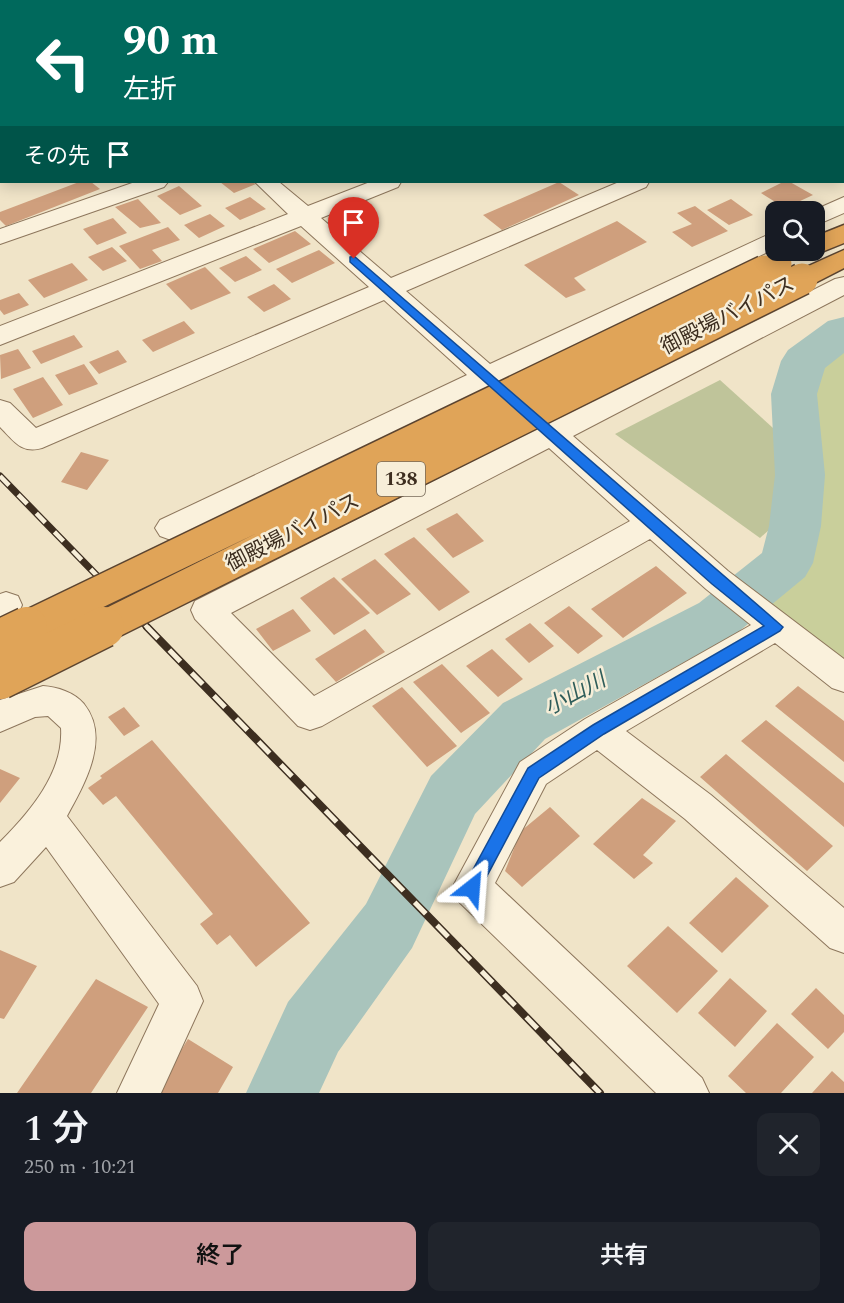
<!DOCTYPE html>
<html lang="ja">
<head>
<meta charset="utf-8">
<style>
  body { margin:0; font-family:Spectral,"Noto Sans JP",serif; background:#20242c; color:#f1f3f6; height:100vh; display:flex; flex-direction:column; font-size:22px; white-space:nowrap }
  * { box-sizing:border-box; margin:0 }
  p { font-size:20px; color:#9ea1a6 }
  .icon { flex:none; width:33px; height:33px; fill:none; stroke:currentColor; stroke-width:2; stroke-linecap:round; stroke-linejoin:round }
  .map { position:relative; height:1093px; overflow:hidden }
  .side { display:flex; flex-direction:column; background:#171b24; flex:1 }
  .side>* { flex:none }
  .banner { position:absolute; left:0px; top:0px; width:844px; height:183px; box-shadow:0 3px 15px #0003; background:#00695c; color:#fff; overflow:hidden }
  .tools { position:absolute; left:765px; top:201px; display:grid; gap:12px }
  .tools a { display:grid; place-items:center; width:60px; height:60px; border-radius:12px; background:#171b24; box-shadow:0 3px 15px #0003; font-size:30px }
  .pin { position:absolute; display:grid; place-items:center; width:51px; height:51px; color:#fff; margin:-62px -26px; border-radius:50% 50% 50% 0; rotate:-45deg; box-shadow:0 0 6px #0007 }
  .pin .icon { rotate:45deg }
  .me { position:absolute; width:66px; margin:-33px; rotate:28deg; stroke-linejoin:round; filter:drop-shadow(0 0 4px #0008) }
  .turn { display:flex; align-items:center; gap:21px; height:126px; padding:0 24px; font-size:27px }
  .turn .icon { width:78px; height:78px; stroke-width:2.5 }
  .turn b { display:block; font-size:42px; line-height:51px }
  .then { display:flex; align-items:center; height:57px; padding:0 24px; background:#0003; gap:12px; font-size:22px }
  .round { display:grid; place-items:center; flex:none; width:63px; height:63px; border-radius:12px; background:#20242c }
  .summary { display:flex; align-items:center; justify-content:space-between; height:102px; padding:0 24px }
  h1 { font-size:36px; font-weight:600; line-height:45px }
  .button { display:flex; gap:12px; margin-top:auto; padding:12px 24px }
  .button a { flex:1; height:69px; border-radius:12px; background:#cc999b; color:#111; font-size:24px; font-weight:600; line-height:69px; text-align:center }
  .button a+a { background:#20242c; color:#f1f3f6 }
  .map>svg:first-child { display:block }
</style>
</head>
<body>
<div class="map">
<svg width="844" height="1093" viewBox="0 0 844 1093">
  <rect width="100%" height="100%" fill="#f0e4c8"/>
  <path fill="#c9cf9b" d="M844,352V658L766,602L810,566L819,528L822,478L815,396L825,363Z"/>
  <path fill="#bfc49a" d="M720,380L773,428L782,518L760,538L615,434Z"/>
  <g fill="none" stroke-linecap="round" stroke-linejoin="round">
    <path fill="#a9c4bc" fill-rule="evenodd" d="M118,0H153L117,2Z
      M0,108H2V130H0Z
      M844,317V353L825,368L817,394L825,475L821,526L813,563L805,577L737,633L545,739L475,814L412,948L338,1052L319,1093H246L288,1002L366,904L431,776L503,703L699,603L762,553L769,526L775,475L771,394L781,361L788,350L828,321Z"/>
  </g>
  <path fill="#cf9f7d" d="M79,182H91L100,189L6,226L0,220V212Z
    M220,182H252L256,184L234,193Z
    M559,182L579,195L502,230L483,215Z
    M783,182H790L813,195L785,208L761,193Z
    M179,186L202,206L180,215L157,196Z
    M250,197L266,209L240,220L225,208Z
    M138,199L161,223L140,228L115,207Z
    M731,199L753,215L729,225L707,210Z
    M695,206L728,231L692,247L672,232L692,224L677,213Z
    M210,214L225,226L199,238L184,225Z
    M113,218L127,233L97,245L83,229Z
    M617,221L647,242L574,278L586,290L566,298L524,265Z
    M168,227L180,240L152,250L162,261L140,269L119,246Z
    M295,231L311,244L269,263L253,249Z
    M112,247L127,261L103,271L88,257Z
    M319,250L335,263L292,283L276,269Z
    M246,256L262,270L235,282L219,268Z
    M72,263L88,280L44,298L28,280Z
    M205,267L231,293L191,310L166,284Z
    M274,284L291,299L264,312L247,297Z
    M19,293L29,305L4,315L0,310V300Z
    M184,321L195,333L153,352L142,340Z
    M74,335L83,347L41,364L32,351Z
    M18,349L31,368L1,379L0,355Z
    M118,350L127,362L99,374L89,362Z
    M84,364L98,384L69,395L55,375Z
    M43,377L63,405L33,418L13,389Z
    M81,452L109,460L87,490L61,482Z
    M457,513L484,541L453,558L426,529Z
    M414,537L470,592L439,611L384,554Z
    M375,559L411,594L377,615L341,579Z
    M656,566L687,593L623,638L591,609Z
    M334,577L370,613L334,635L300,598Z
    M569,606L603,636L578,654L544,623Z
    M293,609L311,631L273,651L256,629Z
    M530,623L554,646L529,663L505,639Z
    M365,629L385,652L336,682L315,659Z
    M492,649L523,679L498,697L466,666Z
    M442,664L490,713L461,733L413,682Z
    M798,686L844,721V762L775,706Z
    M402,687L457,746L427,767L372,706Z
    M124,707L140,726L124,736L108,717Z
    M766,720L844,783V827L741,741Z
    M152,740L310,923L256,967L230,935L217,945L200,924L213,914L116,796L103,805L88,788L102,778L100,776Z
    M726,754L833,846L807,871L700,777Z
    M0,769L20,778L0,803Z
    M642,798L676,821L643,855L653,863L634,879L593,844Z
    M550,807L580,836L522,887L505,871L521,831Z
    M736,877L769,906L722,953L689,923Z
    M668,926L718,971L677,1013L627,966Z
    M0,950L37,966L4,1019L0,1018Z
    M730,978L767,1011L735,1047L698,1013Z
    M96,979L148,1007L91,1093H17Z
    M816,988L844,1015V1032L828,1049L791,1014Z
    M777,1023L814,1057L781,1093H746L728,1076Z
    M188,1039L233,1067L218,1093H155Z
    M832,1071L844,1082V1093H812Z"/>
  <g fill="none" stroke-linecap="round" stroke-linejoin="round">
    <path stroke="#ccc0a6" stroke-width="29" stroke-dasharray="29 14" stroke-linecap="butt" d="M70,626L211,556"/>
    <defs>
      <path id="street" d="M7,0H30L31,2H8Z
        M151,0H173L150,2Z
        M186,0H206L207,2H187Z
        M319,0H339L340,2H320Z
        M448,0H468L469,2H449Z
        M570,0H590L591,2H571Z
        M2,121V135L0,136V122Z
        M843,135H844V149H843Z
        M135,182H168L164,187L0,244V229Z
        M255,182H279L308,206L370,182H401L398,187L321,218L391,278L619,182H649L646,187L406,291L490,364L776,231V248L506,379L555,420L835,279L844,277V295L573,436L728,571L844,659V692L832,688L775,643L626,731L711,795L844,908V953L830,948L685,819L597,750L546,784L495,883L702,1078L709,1093H656L458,901L452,888L520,762L585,719L751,625L706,589L650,539L322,726L310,730L298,726L195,619L191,610L195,601L531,432L484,390L182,536L171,540L160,536L155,528L160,520L467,375L384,300L42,448C21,454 14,441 0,427V400L10,403L36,428L369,287L301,226L0,345V326L288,214ZM549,448L630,521L314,696L231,613Z
        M844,197V213L814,226V212H810Z
        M6,592L18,596L22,605L18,614L0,621V594Z
        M43,686C57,687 74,692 84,704C111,738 85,783 67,816L197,986L203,1001L161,1093H117L159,1004L46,847L14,882L0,887V842C29,813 64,773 61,728L48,716L35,717L0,732V700Z"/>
      <path id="secondary" d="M751,0H773L774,2H752Z
        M843,33H844V46H843Z"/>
      <path id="highway" d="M844,225V243L814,255L803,250H814V237Z
        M844,250V268L811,285L802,287L793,285L789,279L793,273Z"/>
    </defs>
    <use href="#street" stroke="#8d765c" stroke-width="2"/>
    <use href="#secondary" stroke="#6f573f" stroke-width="3"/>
    <use href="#highway" stroke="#5b4430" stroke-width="3"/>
    <use href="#street" fill="#faf1dc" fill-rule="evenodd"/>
    <use href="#secondary" fill="#faf1dc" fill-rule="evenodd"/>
    <use href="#highway" fill="#e0a458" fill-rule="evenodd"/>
    <defs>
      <path id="rail-far1" d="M0,476L148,628"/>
      <path id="rail" d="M147,627L600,1093"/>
    </defs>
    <use href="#rail-far1" stroke="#3d2e20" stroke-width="7"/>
    <use href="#rail" stroke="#3d2e20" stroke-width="8"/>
    <use href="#rail-far1" stroke="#f7eed8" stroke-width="4.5" stroke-dasharray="13" stroke-linecap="butt"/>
    <use href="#rail" stroke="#f7eed8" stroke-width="5" stroke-dasharray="16" stroke-linecap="butt"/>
    <defs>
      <path id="highway-bridge-far2" d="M762,273L780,264"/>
      <path id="highway-bridge-far1" d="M24,628L765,271
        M101,628L802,279"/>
      <path id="highway-bridge" d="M0,640L27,627
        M0,679L104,627"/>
    </defs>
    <use href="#highway-bridge-far2" stroke="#5b4430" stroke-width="26" stroke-linecap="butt"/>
    <use href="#highway-bridge-far1" stroke="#5b4430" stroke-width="34" stroke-linecap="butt"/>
    <use href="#highway-bridge" stroke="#5b4430" stroke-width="43" stroke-linecap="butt"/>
    <use href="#highway-bridge-far2" stroke="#e0a458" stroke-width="23"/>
    <use href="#highway-bridge-far1" stroke="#e0a458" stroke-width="31"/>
    <use href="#highway-bridge" stroke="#e0a458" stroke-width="40"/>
  </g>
  <path fill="#1a73e8" stroke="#114b97" stroke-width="1.5" d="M354,256L783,627L780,631L604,734L539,778L478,893L472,896L466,893L463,888L528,768L593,725L764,626L712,584L350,262V257Z"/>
  <g text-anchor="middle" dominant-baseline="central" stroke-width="5" stroke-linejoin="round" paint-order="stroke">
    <rect fill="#f7eed8" stroke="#756857" stroke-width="1.5" x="377" y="462" width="48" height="34" rx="4.5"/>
    <g font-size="20" font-weight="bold" fill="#3d2e20">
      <text x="401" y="479">138</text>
    </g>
    <g font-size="21" fill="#3d2e20" stroke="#f7eed8">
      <text transform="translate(728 316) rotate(-27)">御殿場バイパス</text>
      <text transform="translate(293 533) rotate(-27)">御殿場バイパス</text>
    </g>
    <g font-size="22" font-style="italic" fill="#2f5d5a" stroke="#f7eed8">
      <text transform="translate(575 694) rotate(-28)">小山川</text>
    </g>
  </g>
</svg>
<div class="tools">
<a><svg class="icon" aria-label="search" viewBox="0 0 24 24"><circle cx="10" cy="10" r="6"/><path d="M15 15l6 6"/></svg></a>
</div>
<div class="pin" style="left:354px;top:259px;background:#d93025"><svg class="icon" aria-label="arrive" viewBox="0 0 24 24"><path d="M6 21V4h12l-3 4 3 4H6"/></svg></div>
<svg class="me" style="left:472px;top:888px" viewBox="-20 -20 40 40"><path d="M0-17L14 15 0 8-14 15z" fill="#1a73e8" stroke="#fff" stroke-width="4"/></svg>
<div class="banner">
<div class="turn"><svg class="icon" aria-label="left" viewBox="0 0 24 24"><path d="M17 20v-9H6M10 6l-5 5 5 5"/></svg><div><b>90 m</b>左折</div></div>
<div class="then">その先<svg class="icon" aria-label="arrive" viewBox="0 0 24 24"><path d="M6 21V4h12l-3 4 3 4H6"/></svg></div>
</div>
</div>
<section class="side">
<div class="summary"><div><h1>1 分</h1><p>250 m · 10:21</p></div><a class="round"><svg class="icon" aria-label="close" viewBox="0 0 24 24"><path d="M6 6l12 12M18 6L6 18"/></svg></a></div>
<div class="button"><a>終了</a><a>共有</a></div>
</section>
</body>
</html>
